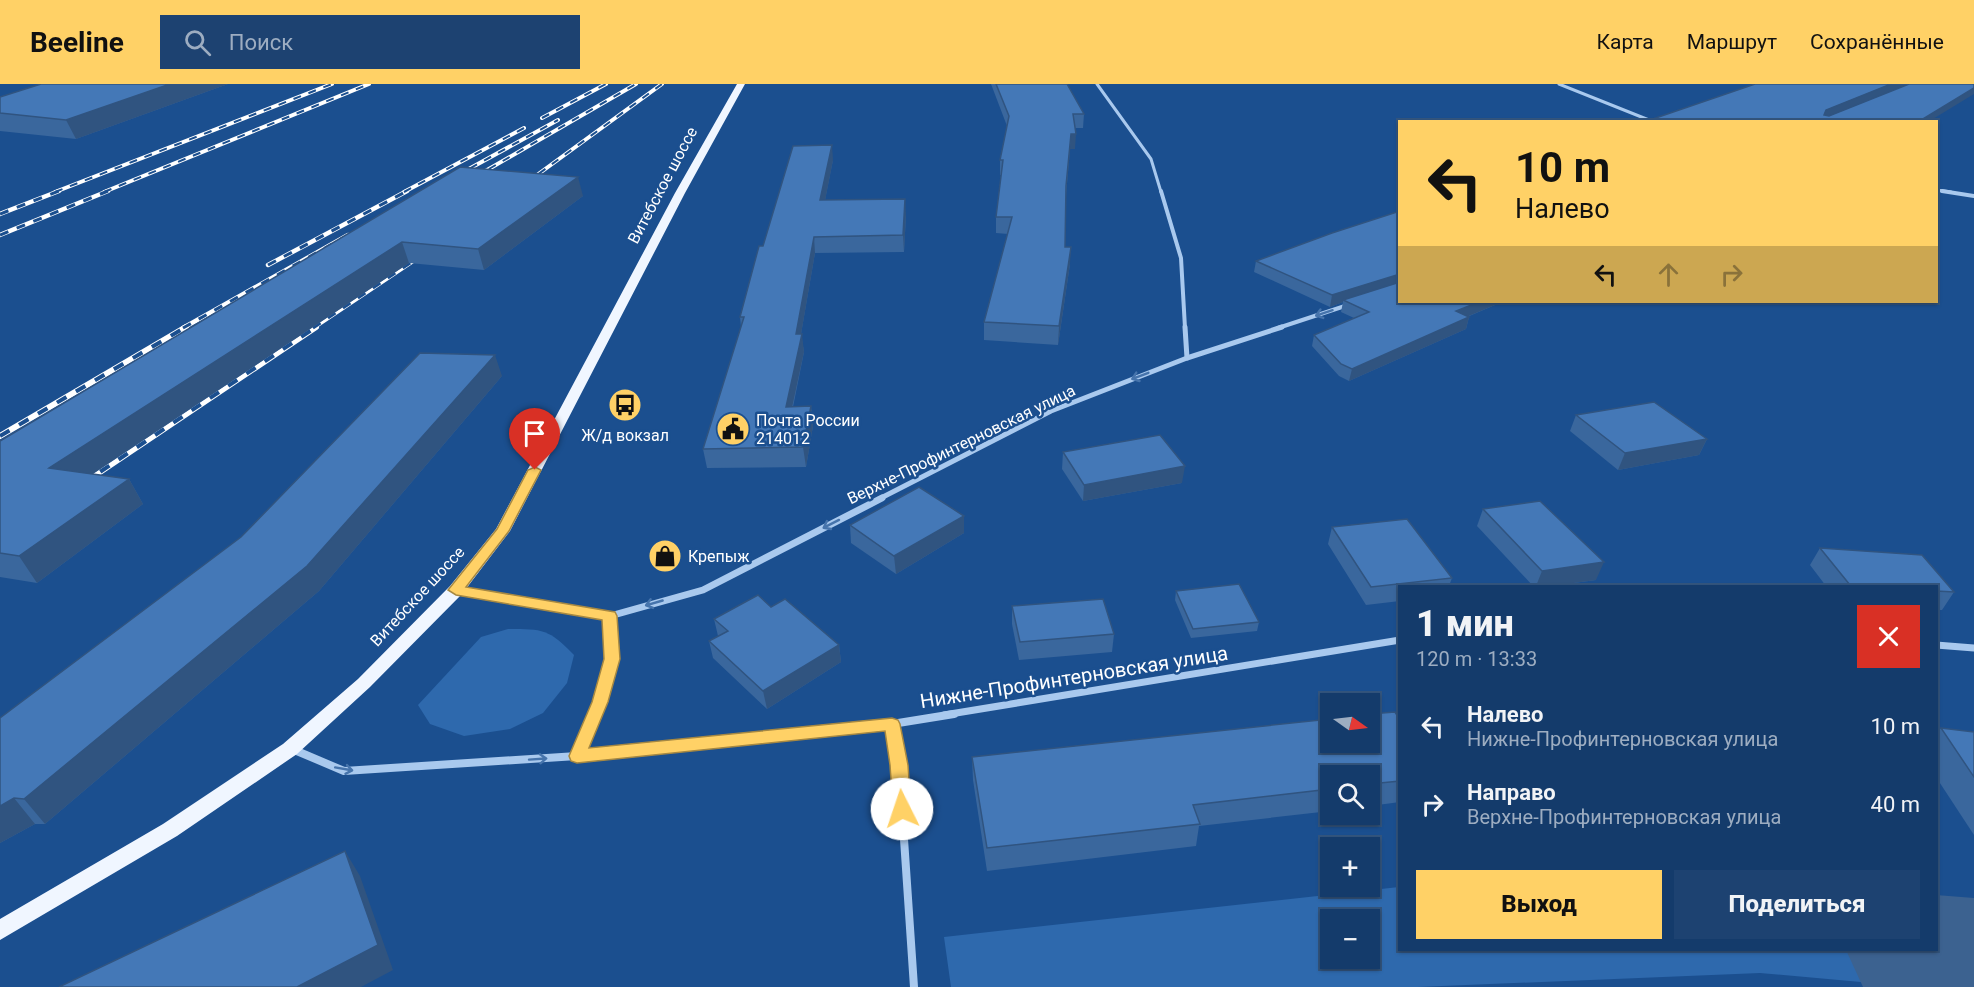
<!DOCTYPE html>
<html lang="ru">
<head>
<meta charset="utf-8">
<style>
  body { margin:0; font-family:Roboto,sans-serif; background:#1d4271; color:#f1f3f6; height:100vh; display:flex; flex-direction:column; font-size:22px; white-space:nowrap }
  * { box-sizing:border-box; margin:0 }
  p { font-size:20px; color:#9dadc1 }
  .icon { flex:none; width:33px; height:33px; fill:none; stroke:currentColor; stroke-width:2; stroke-linecap:round; stroke-linejoin:round }
  .map { position:relative; flex:1; overflow:hidden }
  .side { position:absolute; left:1398px; top:501px; width:540px; height:366px; display:flex; flex-direction:column; background:#143b6b; border-radius:0px; box-shadow:0 2px 4px #0004,0 0 0 2px #33557e }
  .side>* { flex:none }
  .banner { position:absolute; left:1398px; top:36px; width:540px; height:183px; border-radius:0px; box-shadow:0 2px 4px #0004,0 0 0 2px #33557e; background:#ffd166; color:#111; overflow:hidden }
  .needle { width:39px; rotate:104deg }
  .fabs { position:absolute; left:1320px; top:609px; display:grid; gap:12px }
  .fabs a { display:grid; place-items:center; width:60px; height:60px; border-radius:0px; background:#143b6b; box-shadow:0 2px 4px #0004,0 0 0 2px #33557e; font-size:30px }
  .pin { position:absolute; display:grid; place-items:center; width:51px; height:51px; color:#fff; margin:-62px -26px; border-radius:50% 50% 50% 0; rotate:-45deg; box-shadow:0 0 6px #0007 }
  .pin .icon { rotate:45deg }
  .me { position:absolute; width:66px; margin:-33px; rotate:356deg; stroke-linejoin:round; filter:drop-shadow(0 0 4px #0008) }
  .turn { display:flex; align-items:center; gap:21px; height:126px; padding:0 18px; font-size:27px }
  .turn .icon { width:78px; height:78px; stroke-width:2.5 }
  .turn b { display:block; font-size:42px; line-height:51px }
  .lanes { display:flex; align-items:center; height:57px; padding:0 18px; background:#0003; justify-content:center; gap:30px; direction:ltr }
  .lanes .off { opacity:.35 }
  .round { display:grid; place-items:center; flex:none; width:63px; height:63px; border-radius:0px; background:#1d4271 }
  .headline { display:flex; align-items:center; justify-content:space-between; height:102px; padding:0 18px }
  h1 { font-size:36px; font-weight:800; line-height:45px }
  .button { display:flex; gap:12px; margin-top:auto; padding:12px 18px }
  .button a { flex:1; height:69px; border-radius:0px; background:#ffd166; color:#111; font-size:24px; font-weight:800; line-height:69px; text-align:center }
  .button a+a { background:#1d4271; color:#f1f3f6 }
  ul { padding:0; list-style:none }
  li { display:flex; align-items:center; gap:18px; height:78px; padding:0 18px }
  li div { flex:1 }
  li b { display:block; font-size:22px }
  li em { font-style:normal }
  header { display:flex; align-items:center; gap:36px; box-sizing:border-box; height:84px; padding:0 30px; background:#ffd166; color:#111 }
  header strong { font-size:28px }
  nav { display:flex; gap:33px; margin-inline-start:auto; font-size:21px }
  .search { width:420px; height:54px; background:#1d4271; display:flex; align-items:center; gap:15px; box-sizing:border-box; padding:0 21px; border-radius:0px; color:#9dadc1; font-size:22px }
  .map>svg:first-child { display:block }
  .green { fill:#2e69ad; fill-rule:evenodd }
  .lines { fill:none; stroke-linecap:round; stroke-linejoin:round }
  .river { fill:#3c6290; fill-rule:evenodd }
  .street-far4 { stroke:#a9c9ee; stroke-width:3 }
  .street-far3 { stroke:#a9c9ee; stroke-width:4 }
  .street-far2 { stroke:#a9c9ee; stroke-width:5 }
  .street-far1 { stroke:#a9c9ee; stroke-width:7 }
  .street { stroke:#a9c9ee; stroke-width:8 }
  .primary { fill:#f0f6ff; fill-rule:evenodd }
  .rail-far2-casing { stroke:#fff; stroke-width:4 }
  .rail-far1-casing { stroke:#fff; stroke-width:4.5 }
  .rail-casing { stroke:#fff; stroke-width:6 }
  .rail-far2 { stroke:#1b4f8f; stroke-width:2; stroke-dasharray:8; stroke-linecap:butt }
  .rail-far1 { stroke:#1b4f8f; stroke-width:3; stroke-dasharray:9; stroke-linecap:butt }
  .rail { stroke:#1b4f8f; stroke-width:4; stroke-dasharray:11; stroke-linecap:butt }
  .wall { fill:#3a679d }
  .shaded-wall { fill:#305480 }
  .building { fill:#4478b7; stroke:#305480; stroke-width:1.5 }
  .oneway { stroke:#4674ac }
  .route { fill:#ffd166; stroke:#a68842; stroke-width:1.5 }
  .labels { text-anchor:middle; stroke-width:5; stroke-linejoin:round; paint-order:stroke }
  .street-label { font-size:16px; fill:#fff; stroke:#1b4f8f }
  .poi-label { font-size:16px; fill:#fff; stroke:#1b4f8f; text-anchor:start }
  .near-street-label { font-size:20px; fill:#fff; stroke:#1b4f8f }
</style>
</head>
<body>
<header>
<strong>Beeline</strong>
<div class="search"><svg class="icon" aria-label="search" viewBox="0 0 24 24"><circle cx="10" cy="10" r="6"/><path d="M15 15l6 6"/></svg>Поиск</div>
<nav><a>Карта</a><a>Маршрут</a><a>Сохранённые</a></nav>
</header>
<div class="map">
<svg width="1974" height="903" viewBox="0 0 1974 903">
  <rect width="100%" height="100%" fill="#1b4f8f"/>
  <!-- green -->
  <g class="green">
    <path d="M508 545C543 545 549 545 574 571L567 599 543 629 510 645 464 652 430 640 418 621 481 553Z"/>
    <path d="M1399 803 1400 866H1936L1937 817 1974 821V903H1916L1760 889 1418 903H951L944 853ZM1330 836H1370V874H1330Z"/>
  </g>
  <g class="lines">
    <!-- river -->
    <polygon class="river" points="1936,811 1974,814 1974,903 1863,903 1846,866 1936,866"/>
    <!-- street-far4 -->
    <g class="street-far4">
      <polyline points="1097,0 1151,75 1161,108"/>
      <polyline points="1559,0 1654,38"/>
      <polyline points="1936,106 1951,108"/>
    </g>
    <!-- street-far3 -->
    <g class="street-far3">
      <polyline points="1161,107 1181,174 1185,244"/>
      <polyline points="1942,107 1974,112"/>
      <polyline points="1278,244 1348,221"/>
    </g>
    <!-- street-far2 -->
    <g class="street-far2">
      <polyline points="1185,243 1187,274"/>
      <polyline points="879,415 1051,327 1187,274 1282,243"/>
    </g>
    <!-- street-far1 -->
    <g class="street-far1">
      <polyline points="456,506 610,532 703,506 882,414"/>
      <polyline points="1936,561 1974,564"/>
      <polyline points="594,631 612,575 610,532"/>
      <polyline points="944,631 1400,556"/>
    </g>
    <!-- street -->
    <g class="street">
      <polyline points="892,640 899,681 914,903"/>
      <polyline points="292,665 344,687 577,672 892,640 954,630"/>
      <polyline points="577,672 595,630"/>
    </g>
    <!-- primary -->
    <polygon class="primary" points="737,0 745,0 685,109 510,447 462,510 370,603 297,670 177,752 0,856 0,835 163,740 283,660 358,595 450,502 496,445 675,109"/>
    <!-- rail-far2 casing -->
    <g class="rail-far2-casing">
      <g id="rail-far2">
        <polyline points="542,34 606,0"/>
        <polyline points="456,92 558,36"/>
        <polyline points="475,93 636,0"/>
        <polyline points="526,99 662,0"/>
        <polyline points="55,108 332,0"/>
        <polyline points="104,108 369,0"/>
        <polyline points="404,108 524,44"/>
      </g>
    </g>
    <!-- rail-far1 casing -->
    <g class="rail-far1-casing">
      <g id="rail-far1">
        <polyline points="0,130 59,107"/>
        <polyline points="0,151 108,107"/>
        <polyline points="268,181 407,107"/>
        <polyline points="183,244 348,151"/>
        <polyline points="313,244 425,169"/>
      </g>
    </g>
    <!-- rail casing -->
    <g class="rail-casing">
      <g id="rail">
        <polyline points="0,352 186,243"/>
        <polyline points="82,400 316,243"/>
      </g>
    </g>
    <!-- rail-far2 -->
    <use href="#rail-far2" class="rail-far2"/>
    <!-- rail-far1 -->
    <use href="#rail-far1" class="rail-far1"/>
    <!-- rail -->
    <use href="#rail" class="rail"/>
  </g>
  <!-- wall -->
  <g class="wall">
    <polygon points="41,0 228,0 76,55 0,47 0,13"/>
    <polygon points="991,0 1067,0 1084,30 1083,44 1075,44 1075,65 1070,65 1066,111 1065,163 1070,180 1058,261 984,256 984,238 1008,150 996,149 996,133 1001,91 1000,91 1000,76 1007,42"/>
    <polygon points="833,76 825,116 906,131 904,168 815,169 801,250 804,268 793,323 811,322 813,342 806,383 707,384 703,365 741,243 740,233"/>
    <polygon points="460,83 583,112 484,186 409,179 93,390 129,395 143,420 37,499 0,493 0,357"/>
    <polygon points="1400,127 1400,218 1502,218 1467,233 1469,233 1466,245 1349,297 1339,292 1312,262 1314,251 1354,234 1341,228 1343,218 1330,223 1254,188 1256,177"/>
    <polygon points="502,292 319,507 45,740 35,740 0,759 0,634"/>
    <polygon points="1576,331 1707,355 1699,371 1618,386 1570,347"/>
    <polygon points="1063,368 1182,399 1083,417 1062,385"/>
    <polygon points="1483,425 1596,496 1551,502 1533,502 1477,442"/>
    <polygon points="964,432 964,449 896,490 851,459 850,441"/>
    <polygon points="1332,443 1452,494 1449,502 1400,502 1400,517 1366,521 1328,460"/>
    <polygon points="1820,464 1954,508 1942,526 1936,526 1936,502 1826,502 1810,481"/>
    <polygon points="1176,507 1259,538 1257,547 1191,554 1175,516"/>
    <polygon points="1012,522 1114,550 1112,568 1019,576 1012,540"/>
    <polygon points="771,523 839,561 841,578 767,625 713,574 709,557 718,552 714,535"/>
    <polygon points="1400,636 1400,718 1370,722 1370,692 1330,692 1330,727 1199,742 1196,762 987,787 973,696 972,673"/>
    <polygon points="1941,644 1974,648 1974,751 1936,693 1936,650"/>
  </g>
  <!-- shaded-wall -->
  <g class="shaded-wall">
    <polygon points="170,0 228,0 76,55 66,36"/>
    <polygon points="1891,0 1908,0 1822,35 1826,26"/>
    <polygon points="1974,4 1974,10 1928,38 1918,38"/>
    <polygon points="1071,50 1076,50 1075,65 1070,65 1066,118"/>
    <polygon points="832,61 833,76 822,132 820,116"/>
    <polygon points="578,93 583,112 484,186 478,165"/>
    <polygon points="905,115 906,131 904,168 903,151"/>
    <polygon points="814,153 815,169 799,262 802,250 804,268 788,342 786,323 796,250"/>
    <polygon points="402,158 409,179 64,409 49,384"/>
    <polygon points="1071,163 1070,180 1058,261 1059,242"/>
    <polygon points="1400,190 1399,200 1343,216 1343,218 1330,223 1332,211"/>
    <polygon points="1479,218 1502,218 1452,239 1456,227"/>
    <polygon points="1469,233 1466,245 1349,297 1352,285"/>
    <polygon points="495,271 502,292 319,507 45,740 24,715"/>
    <polygon points="811,322 813,342 806,383 803,363"/>
    <polygon points="1707,355 1699,371 1618,386 1625,369"/>
    <polygon points="1185,382 1182,399 1083,417 1084,401"/>
    <polygon points="129,395 143,420 37,499 19,472"/>
    <polygon points="964,432 964,449 896,490 894,472"/>
    <polygon points="1604,478 1596,496 1551,502 1536,502 1542,487"/>
    <polygon points="839,561 841,578 767,625 763,607"/>
    <polygon points="14,714 35,740 0,759 0,722"/>
    <polygon points="345,767 360,792 393,886 361,903 297,903"/>
  </g>
  <!-- building -->
  <g class="building">
    <polygon points="41,0 170,0 66,36 0,29 0,13"/>
    <polygon points="996,0 1067,0 1084,30 1073,30 1076,50 1071,50 1066,102 1065,163 1071,163 1059,242 984,238 1012,133 996,133 1003,76 1000,76 1009,32"/>
    <polygon points="1755,0 1891,0 1826,26 1824,31 1829,32 1909,0 1974,0 1974,4 1918,38 1644,38"/>
    <polygon points="832,61 820,116 905,115 903,151 814,153 796,250 802,250 786,323 811,322 803,363 703,365 744,233 740,233 759,162 763,162 793,62"/>
    <polygon points="460,83 578,93 478,165 402,158 49,384 129,395 19,472 0,469 0,357"/>
    <polygon points="1400,127 1400,190 1332,211 1256,177 1332,149"/>
    <polygon points="1400,198 1400,218 1479,218 1456,227 1469,233 1352,285 1341,280 1314,251 1369,228 1343,216"/>
    <polygon points="420,269 495,271 307,482 24,715 14,714 0,722 0,634 241,453"/>
    <polygon points="1654,318 1707,355 1625,369 1576,331"/>
    <polygon points="1160,351 1185,382 1084,401 1063,368"/>
    <polygon points="919,403 964,432 894,472 850,441"/>
    <polygon points="1540,417 1604,478 1542,487 1483,425"/>
    <polygon points="1407,435 1452,494 1371,503 1332,443"/>
    <polygon points="1820,464 1922,471 1954,508 1936,507 1936,502 1871,502 1850,501"/>
    <polygon points="1239,500 1259,538 1193,545 1176,507"/>
    <polygon points="758,511 771,523 785,515 839,561 763,607 709,557 728,547 714,535"/>
    <polygon points="1103,515 1114,550 1020,558 1012,522"/>
    <polygon points="1395,628 1400,636 1400,697 1370,700 1370,692 1330,692 1330,705 1193,721 1200,740 987,764 972,673 1330,635 1330,658 1370,658 1370,630"/>
    <polygon points="1941,644 1974,648 1974,693"/>
    <polygon points="345,767 378,861 297,903 59,903"/>
  </g>
  <!-- one-way arrows -->
  <defs><path id="oneway-shaft" d="M-6 0H5M1.5-3L5.5 0L1.5 3" fill="none" stroke-width="1.6" stroke-linecap="round" stroke-linejoin="round" transform="scale(1.5)"/></defs>
  <g class="oneway">
    <use href="#oneway-shaft" transform="translate(1324 229) rotate(162)"/>
    <use href="#oneway-shaft" transform="translate(1140 292) rotate(159)"/>
    <use href="#oneway-shaft" transform="translate(831 440) rotate(153)"/>
    <use href="#oneway-shaft" transform="translate(654 519) rotate(164)"/>
    <use href="#oneway-shaft" transform="translate(538 675) rotate(-4)"/>
    <use href="#oneway-shaft" transform="translate(344 685) rotate(10)"/>
  </g>
  <!-- route -->
  <polygon class="route" points="535,383 541,386 509,447 466,503 615,528 617,532 620,575 608,618 589,664 892,634 898,636 900,640 908,681 911,725 908,730 902,733 896,730 893,725 890,681 885,647 577,679 571,677 569,672 592,618 604,575 602,536 456,511 448,506 497,445 528,386"/>
  <!-- icons -->
  <defs>
    <g id="bus-disc" transform="scale(1.725)"><circle r="9.5" fill="#ffd166" stroke="#1b4f8f"/><path d="M-5-6H5V4H4V6H2V4H-2V6H-4V4H-5ZM-3.5-4V0h7V-4ZM-3.5 1.2v1.5H-2V1.2ZM2 1.2v1.5H3.5V1.2Z" fill="#111"/></g>
    <g id="civic-disc" transform="scale(1.725)"><circle r="9.5" fill="#ffd166" stroke="#1b4f8f"/><path d="M-.6-6.5H3V-4.5H.6V-3L4-1V1h2V6H-6V1h2V-1L-.6-3ZM-1.2 2.5V6h2.4V2.5Z" fill="#111"/></g>
    <g id="shop-disc" transform="scale(1.725)"><circle r="9.5" fill="#ffd166" stroke="#1b4f8f"/><path d="M-5-2.5h2.3a2.7 3.5 0 0 1 5.4 0H5L5.5 6h-11ZM-1.5-2.5h3a1.5 2.3 0 0 0-3 0Z" fill="#111"/></g>
  </defs>
  <g fill-rule="evenodd">
    <use href="#bus-disc" x="625" y="321"/>
    <use href="#civic-disc" x="733" y="345"/>
    <use href="#shop-disc" x="665" y="472"/>
  </g>
  <g class="labels">
    <!-- street labels -->
    <g class="street-label">
      <text transform="translate(662 101) rotate(-62)" y="6">Витебское шоссе</text>
      <text transform="translate(961 360) rotate(-26)" y="6">Верхне-Профинтерновская улица</text>
      <text transform="translate(417 512) rotate(-47)" y="6">Витебское шоссе</text>
    </g>
    <!-- poi labels -->
    <g class="poi-label">
      <text x="756" y="342">Почта России<tspan x="756" dy="18">214012</tspan></text>
      <text x="625" y="357" text-anchor="middle">Ж/д вокзал</text>
      <text x="688" y="478">Крепыж</text>
    </g>
    <!-- near-street labels -->
    <g class="near-street-label">
      <text transform="translate(1074 593) rotate(-9)" y="7">Нижне-Профинтерновская улица</text>
    </g>
  </g>
</svg>
<div class="fabs">
<a><svg class="needle" viewBox="-14 -14 28 28"><path d="M0-13l5 13h-10z" fill="#e53935"/><path d="M0 13l5-13h-10z" fill="#9dadc1"/></svg></a>
<a><svg class="icon" aria-label="search" viewBox="0 0 24 24"><circle cx="10" cy="10" r="6"/><path d="M15 15l6 6"/></svg></a>
<a>+</a>
<a>−</a>
</div>
<div class="pin" style="left:535px;top:386px;background:#d93025"><svg class="icon" aria-label="arrive" viewBox="0 0 24 24"><path d="M6 21V4h12l-3 4 3 4H6"/></svg></div>
<svg class="me" style="left:902px;top:725px" viewBox="-20 -20 40 40"><circle r="19" fill="#fff"/><path d="M0-13L10 11 0 6-10 11z" fill="#ffd166"/></svg>
<div class="banner">
<div class="turn"><svg class="icon" aria-label="left" viewBox="0 0 24 24"><path d="M17 20v-9H6M10 6l-5 5 5 5"/></svg><div><b>10 m</b>Налево</div></div>
<div class="lanes"><svg class="icon" aria-label="left" viewBox="0 0 24 24"><path d="M17 20v-9H6M10 6l-5 5 5 5"/></svg><svg class="icon off" aria-label="ahead" viewBox="0 0 24 24"><path d="M12 20V5M6 11l6-6 6 6"/></svg><svg class="icon off" aria-label="right" viewBox="0 0 24 24"><path d="M7 20v-9h11M14 6l5 5-5 5"/></svg></div>
</div>
<section class="side">
<div class="headline"><div><h1>1 мин</h1><p>120 m · 13:33</p></div><a class="round" style="background:#d93025;color:#fff"><svg class="icon" aria-label="close" viewBox="0 0 24 24"><path d="M6 6l12 12M18 6L6 18"/></svg></a></div>
<ul>
<li><svg class="icon" aria-label="left" viewBox="0 0 24 24"><path d="M17 20v-9H6M10 6l-5 5 5 5"/></svg><div><b>Налево</b><p>Нижне-Профинтерновская улица</p></div><em>10 m</em></li>
<li><svg class="icon" aria-label="right" viewBox="0 0 24 24"><path d="M7 20v-9h11M14 6l5 5-5 5"/></svg><div><b>Направо</b><p>Верхне-Профинтерновская улица</p></div><em>40 m</em></li>
</ul>
<div class="button"><a>Выход</a><a>Поделиться</a></div>
</section>
</div>
</body>
</html>
